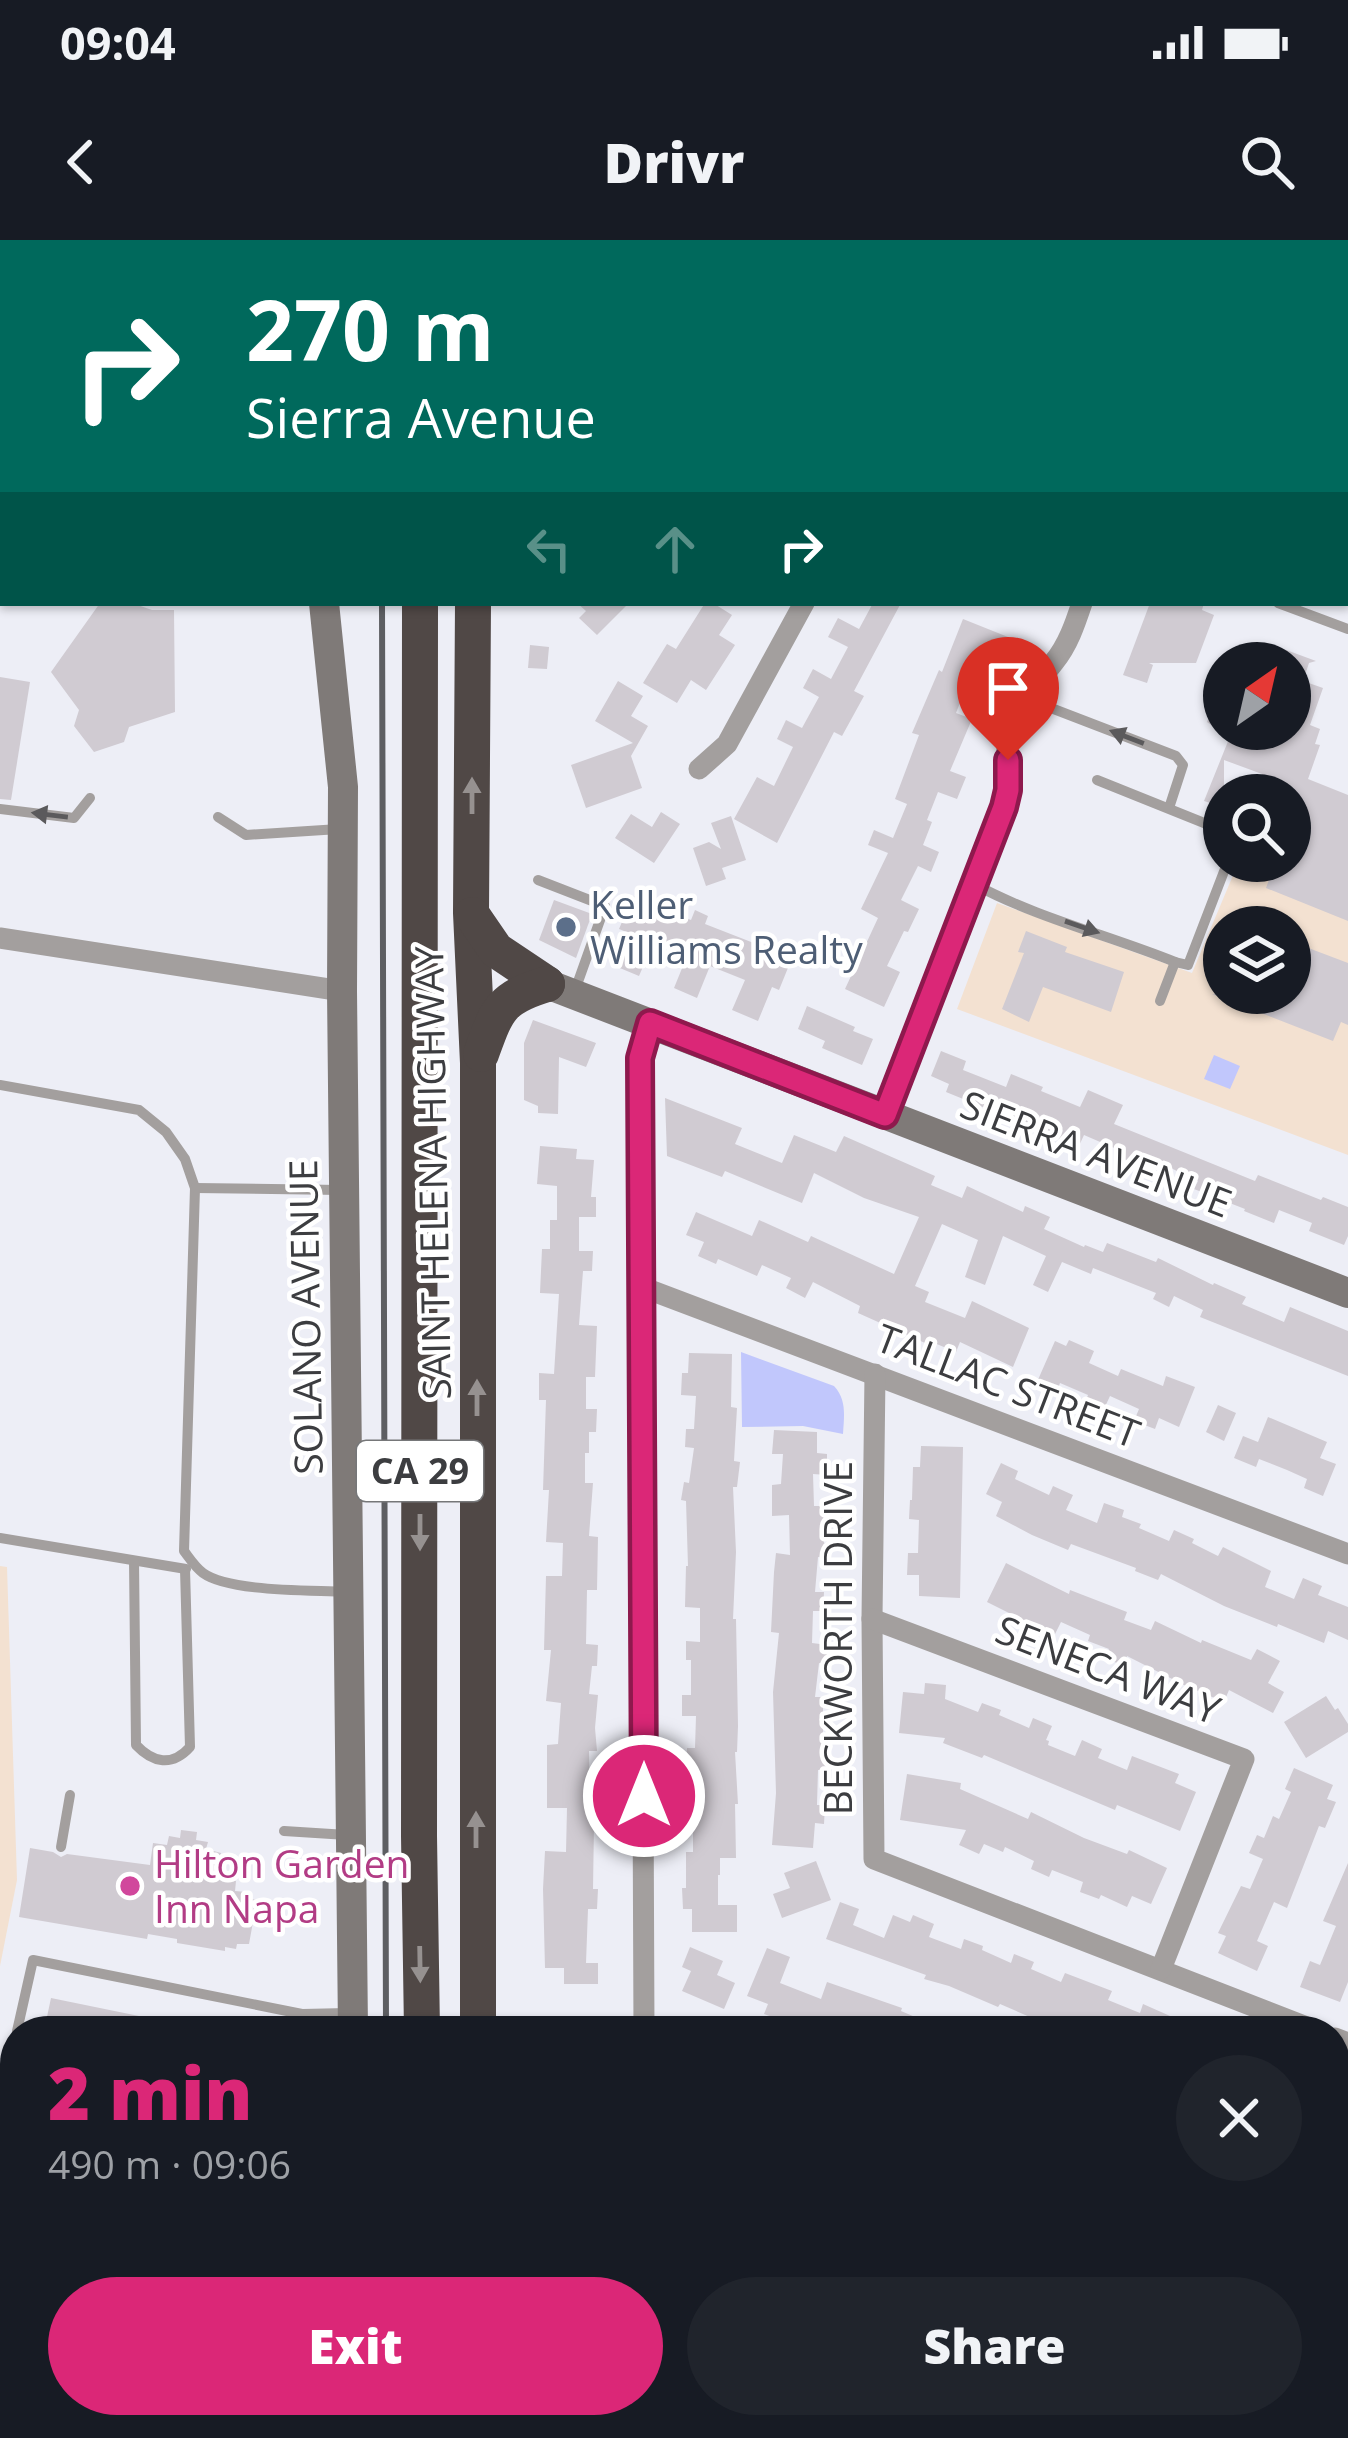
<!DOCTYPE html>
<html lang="en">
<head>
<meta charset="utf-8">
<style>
  body { margin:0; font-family:"Open Sans",sans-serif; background:#20242c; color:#f1f3f6; height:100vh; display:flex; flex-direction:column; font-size:45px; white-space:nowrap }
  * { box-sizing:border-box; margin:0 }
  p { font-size:39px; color:#9ea1a6 }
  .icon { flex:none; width:66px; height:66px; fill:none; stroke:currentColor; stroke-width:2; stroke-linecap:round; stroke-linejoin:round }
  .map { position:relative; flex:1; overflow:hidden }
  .panel { position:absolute; left:0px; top:1776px; width:1350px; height:423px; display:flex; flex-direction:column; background:#171b24; border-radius:48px 48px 0 0; box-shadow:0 3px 9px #0004 }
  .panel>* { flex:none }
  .hud { position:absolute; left:0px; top:0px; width:1350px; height:366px; box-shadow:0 3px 9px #0004; background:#00695c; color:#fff; overflow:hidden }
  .needle { width:78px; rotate:34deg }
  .buttons { position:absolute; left:1203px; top:402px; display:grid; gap:24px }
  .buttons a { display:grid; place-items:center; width:108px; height:108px; border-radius:50%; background:#171b24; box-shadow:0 3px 9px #0004; font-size:60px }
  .pin { position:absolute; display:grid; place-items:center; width:102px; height:102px; color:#fff; margin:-123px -51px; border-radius:50% 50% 50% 0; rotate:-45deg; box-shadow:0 0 12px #0007 }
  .pin .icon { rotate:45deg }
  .me { position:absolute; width:132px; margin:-66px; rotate:0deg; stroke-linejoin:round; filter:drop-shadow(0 0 9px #0008) }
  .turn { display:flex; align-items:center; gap:42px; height:252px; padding:0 48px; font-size:54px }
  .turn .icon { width:156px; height:156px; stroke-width:2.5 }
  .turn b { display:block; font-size:84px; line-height:102px }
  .lanes { display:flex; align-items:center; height:114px; padding:0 48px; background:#0003; justify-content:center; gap:60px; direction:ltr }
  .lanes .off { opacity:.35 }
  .round { display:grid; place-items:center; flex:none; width:126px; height:126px; border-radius:63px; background:#20242c }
  .headline { display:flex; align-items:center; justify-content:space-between; height:204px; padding:0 48px }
  h1 { font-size:72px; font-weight:800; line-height:90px; color:#db2777 }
  .button { display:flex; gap:24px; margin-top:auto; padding:24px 48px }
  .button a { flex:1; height:138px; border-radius:72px; background:#db2777; color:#fff; font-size:48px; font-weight:800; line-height:138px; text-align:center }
  .button a+a { background:#20242c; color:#f1f3f6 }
  .status { display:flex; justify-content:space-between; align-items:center; height:84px; padding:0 60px; background:#171b24; direction:ltr }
  .status svg { height:33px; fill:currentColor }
  header { display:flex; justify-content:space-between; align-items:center; height:156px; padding:0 48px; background:#171b24; font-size:54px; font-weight:800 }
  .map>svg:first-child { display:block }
  .education { fill:#f3e1d1; fill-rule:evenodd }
  .green { fill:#c1c7fc }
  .building { fill:#d0cbd2 }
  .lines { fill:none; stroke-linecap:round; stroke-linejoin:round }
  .lane { stroke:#a39f9e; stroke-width:10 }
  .street { stroke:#a39f9e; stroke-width:21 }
  .secondary { stroke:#7f7a78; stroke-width:30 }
  .highway { stroke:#504846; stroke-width:36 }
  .rail { stroke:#5d5e62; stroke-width:6 }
  .oneway { fill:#5b5a5c }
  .oneway2 { fill:#969190 }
  .route-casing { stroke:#8e194d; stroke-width:30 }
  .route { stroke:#db2777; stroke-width:21 }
  .service-dot { fill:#5c6f8a; stroke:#fff; stroke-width:4.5 }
  .hotel-dot { fill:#d1479c; stroke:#fff; stroke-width:4.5 }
  .labels { text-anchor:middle; stroke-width:9; stroke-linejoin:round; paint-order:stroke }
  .shield { fill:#fff; stroke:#767779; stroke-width:3 }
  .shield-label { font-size:36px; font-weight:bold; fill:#3c3d40 }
  .service-label { font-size:39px; fill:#4e5e75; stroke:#fff; text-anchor:start }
  .street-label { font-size:39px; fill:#3c3d40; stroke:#fff }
  .hotel-label { font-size:39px; fill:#b23c85; stroke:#fff; text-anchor:start }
</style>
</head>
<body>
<div class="status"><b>09:04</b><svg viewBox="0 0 49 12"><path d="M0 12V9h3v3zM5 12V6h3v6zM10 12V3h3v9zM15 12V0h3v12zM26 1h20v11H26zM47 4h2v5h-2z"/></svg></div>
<header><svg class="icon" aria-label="back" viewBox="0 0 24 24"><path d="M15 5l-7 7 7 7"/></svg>Drivr<svg class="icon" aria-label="search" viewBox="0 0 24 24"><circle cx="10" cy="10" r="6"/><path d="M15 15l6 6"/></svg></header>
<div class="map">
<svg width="1348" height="2198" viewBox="0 0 1348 2198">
  <rect width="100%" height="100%" fill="#edeef6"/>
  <!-- education -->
  <g class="education">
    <path d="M1239 621H1290L1348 628V915L957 769 997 663 1192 733ZM1224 687H1290V753H1224Z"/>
    <polygon points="0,1326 7,1327 17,1640 0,1726"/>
  </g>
  <!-- green -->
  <g class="green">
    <polygon points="1214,815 1240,826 1230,849 1204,839"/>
    <path d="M741 1112 834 1146C847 1160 844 1176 843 1194L803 1186 742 1187Z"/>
    <polygon points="565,2184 627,2184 629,2198 566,2198"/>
  </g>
  <!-- building -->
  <g class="building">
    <polygon points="100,363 132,363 152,370 174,370 175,472 129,487 124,502 94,512 74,486 79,470 51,432"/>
    <polygon points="577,363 629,363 597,395 579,378 586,371"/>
    <polygon points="705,363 713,363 732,375 719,395 735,405 706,450 691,440 677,463 643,443 667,404 676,409"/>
    <polygon points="873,363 901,363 854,451 864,456 842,496 834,492 777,603 734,579 757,537 774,546 793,507 777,499 786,480 802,488 819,457 803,448 813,429 831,439 848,407 828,397 838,378 859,389"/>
    <polygon points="1150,363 1204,363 1202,370 1214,375 1196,423 1149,423 1153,425 1147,443 1123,435"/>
    <polygon points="963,379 1008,397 999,419 980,411 956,473 972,479 950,531 966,537 957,559 938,552 927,580 932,582 923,605 939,612 931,632 918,626 901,660 919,669 908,692 904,691 887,726 900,732 884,767 845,749 878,678 861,669 888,613 868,605 874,590 893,598 907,564 895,559 919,495 912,493 939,430 942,432"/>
    <polygon points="1270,404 1316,421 1309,423 1303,441 1323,448 1310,485 1320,489 1315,504 1320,505 1308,539 1348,555 1348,681 1266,648 1276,621 1290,621 1290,555 1254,555 1262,534 1224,520 1224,558 1220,566 1204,561 1233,489 1290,489 1290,423 1248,423 1238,420 1243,405 1267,413"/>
    <polygon points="530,405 549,407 547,429 528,428"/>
    <polygon points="0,437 30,442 11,560 0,559"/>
    <polygon points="1222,440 1224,441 1224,494 1207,482"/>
    <polygon points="618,441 643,456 631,476 648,486 631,516 642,548 586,568 571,525 633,503 595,481"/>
    <polygon points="661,572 680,584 654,623 615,598 631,574 652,587"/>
    <polygon points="731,576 746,620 722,628 726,639 706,646 693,608 709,602 721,609 711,583"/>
    <polygon points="633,656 691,680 695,670 708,676 705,684 792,718 779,750 772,747 758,781 732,770 745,740 710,726 697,758 674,748 687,716 654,701 639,736 615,726 629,693 619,689"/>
    <polygon points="554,660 592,674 576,718 539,700"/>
    <polygon points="1026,691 1067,707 1065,712 1124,732 1111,772 1043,747 1029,782 1002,769 1024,713 1018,712"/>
    <polygon points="1290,701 1348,723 1348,785 1341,782 1333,801 1212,754 1290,753"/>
    <polygon points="807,766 855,787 853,791 873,799 862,825 822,808 825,801 798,789"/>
    <polygon points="533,780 596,803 586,827 559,817 558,874 538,873 538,866 524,860 524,803"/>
    <polygon points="941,811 966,821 963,830 1006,847 1011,834 1043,847 1041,851 1080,867 1088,850 1123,865 1114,884 1255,941 1258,935 1321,960 1323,957 1348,967 1348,996 1344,1005 1309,991 1312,983 1279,970 1274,983 1244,971 1245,969 1194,949 1198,941 1156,921 1152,931 1119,917 1121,911 1084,895 1078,908 1028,885 1026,888 994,875 995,872 946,852 949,844 931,836"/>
    <polygon points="665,858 742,888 735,904 782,923 794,895 836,912 844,896 935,936 931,945 962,958 967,946 1023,972 1025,966 1050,977 1044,989 1084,1007 1085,1005 1103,1012 1107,1003 1156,1022 1158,1018 1213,1045 1214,1043 1246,1057 1242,1064 1284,1082 1290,1067 1348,1091 1348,1136 1200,1077 1203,1070 1174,1056 1169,1067 1153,1059 1156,1053 1093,1028 1091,1034 1062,1022 1048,1052 1033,1045 1046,1016 1003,996 985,1045 965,1037 978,1000 942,984 915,1046 929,1052 925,1062 965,1078 972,1061 1029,1088 1013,1127 960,1102 956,1112 927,1100 925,1103 858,1073 860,1066 813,1042 805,1058 786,1048 791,1038 762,1025 757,1036 718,1019 716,1024 698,1016 704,1002 686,995 696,972 752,996 759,980 808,1002 811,996 894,1034 919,977 864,958 814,933 802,963 725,931 722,937 667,916"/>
    <polygon points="540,906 577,909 576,919 594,920 591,957 596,957 596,977 579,977 579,1011 593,1011 592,1031 583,1031 579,1085 597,1086 595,1137 586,1137 586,1169 597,1169 596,1192 589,1192 589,1213 585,1213 585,1243 593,1243 589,1296 598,1297 597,1350 587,1350 586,1404 598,1405 597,1426 592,1426 589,1454 598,1455 595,1488 597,1511 589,1511 590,1562 598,1562 597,1585 594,1584 593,1649 598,1649 597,1669 588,1669 586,1723 598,1723 598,1744 564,1744 564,1728 545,1728 543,1649 545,1611 566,1612 567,1568 547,1568 547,1505 558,1504 561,1463 546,1461 551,1410 544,1410 546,1336 562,1336 563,1303 546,1302 549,1250 543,1250 546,1160 539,1160 539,1133 554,1134 559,1054 540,1053 542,1009 550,1009 550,980 557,980 557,946 537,944"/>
    <polygon points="1069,1100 1094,1111 1089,1123 1118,1136 1121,1129 1163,1146 1166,1136 1195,1147 1179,1187 1159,1178 1155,1189 1134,1181 1139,1169 1110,1156 1103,1171 1085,1163 1088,1155 1060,1143 1057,1151 1037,1142 1055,1101 1066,1106"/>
    <polygon points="689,1113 732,1114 731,1167 737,1168 734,1221 740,1222 737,1247 733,1247 736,1312 733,1379 736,1379 738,1486 737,1512 735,1512 738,1564 735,1564 736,1618 720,1618 720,1635 718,1635 718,1665 737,1665 737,1692 692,1692 692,1669 683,1669 682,1648 686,1648 686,1612 693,1612 693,1582 683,1583 682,1561 692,1561 690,1528 686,1528 687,1508 695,1508 696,1476 682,1476 682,1455 691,1455 691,1420 686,1420 686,1401 700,1402 700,1368 685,1367 686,1326 688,1326 686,1261 681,1260 684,1242 689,1243 694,1208 685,1207 686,1189 694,1189 696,1156 681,1155 682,1133 688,1133"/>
    <polygon points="1218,1165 1236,1173 1224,1201 1206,1192"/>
    <polygon points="1268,1177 1327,1202 1320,1218 1336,1224 1323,1256 1304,1248 1307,1239 1287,1230 1259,1219 1256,1227 1234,1218 1243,1196 1258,1202"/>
    <polygon points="774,1190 817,1192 817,1213 827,1214 827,1235 813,1234 814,1266 823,1266 824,1303 827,1303 826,1318 818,1317 815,1352 824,1352 823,1371 813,1371 812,1403 828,1405 826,1424 819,1423 815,1457 823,1457 823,1510 828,1510 828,1530 818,1530 817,1565 825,1565 824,1584 815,1583 813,1608 772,1605 776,1553 773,1452 779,1393 771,1392 774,1332 776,1313 790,1315 789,1275 772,1276 772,1245 781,1244 783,1214 772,1214"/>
    <polygon points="921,1206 963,1207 960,1358 919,1356 919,1335 907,1335 908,1313 918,1313 919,1280 909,1279 910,1260 912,1260 913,1227 920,1227"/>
    <polygon points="1001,1223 1018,1231 1015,1239 1049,1255 1053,1246 1073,1255 1066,1270 1097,1283 1104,1263 1124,1270 1122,1277 1141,1284 1139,1288 1169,1301 1174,1290 1194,1299 1192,1303 1218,1316 1223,1307 1271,1331 1265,1347 1294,1359 1303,1338 1322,1346 1318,1355 1348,1367 1348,1400 1328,1391 1324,1403 1278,1384 1277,1387 1224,1366 1161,1334 1158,1340 1135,1331 1136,1328 1071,1304 1068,1310 1032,1295 996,1276 1002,1262 986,1254"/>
    <polygon points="1006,1323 1069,1354 1070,1350 1127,1372 1124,1380 1151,1390 1155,1381 1201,1403 1202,1400 1251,1420 1257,1409 1280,1421 1268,1443 1284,1452 1273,1473 1229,1450 1224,1462 1184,1445 1127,1416 1124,1426 1105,1418 1109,1409 1088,1401 1090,1395 1061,1382 1054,1396 1028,1384 1025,1389 1006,1380 1009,1373 987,1362"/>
    <polygon points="925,1443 946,1445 945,1459 978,1472 982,1463 1001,1470 999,1475 1029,1488 1033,1478 1052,1486 1046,1500 1049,1501 1048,1505 1075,1516 1082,1500 1102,1509 1098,1518 1127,1530 1132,1516 1179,1534 1175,1543 1196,1552 1180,1591 1117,1565 1115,1570 984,1515 982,1518 943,1503 945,1498 899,1493 903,1452 924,1454"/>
    <polygon points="1326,1456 1335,1470 1338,1468 1348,1484 1348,1492 1306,1518 1284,1482"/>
    <polygon points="1294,1528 1333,1545 1327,1559 1336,1562 1325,1588 1319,1586 1287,1668 1274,1662 1257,1701 1268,1706 1257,1731 1218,1713 1226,1696 1218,1693 1241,1646 1250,1649 1263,1619 1249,1613 1257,1595 1264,1598 1273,1576 1279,1579 1291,1552 1285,1549"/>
    <polygon points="907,1534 961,1543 960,1549 1028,1579 1031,1572 1084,1598 1127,1614 1129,1610 1167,1628 1151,1664 1132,1656 1127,1667 1101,1655 1099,1659 1080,1652 1083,1642 1052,1630 1049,1637 1031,1629 1034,1621 1005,1607 1003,1612 984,1604 979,1614 959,1605 966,1590 900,1580"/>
    <polygon points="181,1590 197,1592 196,1600 208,1602 206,1609 221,1613 217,1638 236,1641 235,1651 246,1652 245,1658 257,1660 249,1704 237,1704 236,1709 225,1707 225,1711 177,1703 177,1699 148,1694 147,1699 19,1677 30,1608 53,1612 61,1617 67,1614 150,1625 153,1603 167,1605 169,1596 180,1598"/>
    <polygon points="816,1621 831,1660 782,1678 773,1654 790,1648 784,1633"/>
    <polygon points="1348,1623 1348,1742 1340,1762 1300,1747 1310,1721 1320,1725 1336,1686 1323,1681"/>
    <polygon points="840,1662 859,1669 853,1685 884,1698 893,1675 910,1682 913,1675 934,1684 929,1697 961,1709 964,1699 983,1706 982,1710 1011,1723 1014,1714 1034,1722 1031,1729 1061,1742 1065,1733 1112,1751 1108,1760 1140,1773 1143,1764 1204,1791 1062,1791 1000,1764 998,1767 949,1746 924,1739 926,1735 826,1699"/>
    <polygon points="690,1707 723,1721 717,1735 735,1743 724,1769 682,1751 691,1731 682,1727"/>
    <polygon points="767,1708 790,1717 780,1743 821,1759 827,1742 902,1768 901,1771 948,1791 838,1791 816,1783 810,1791 764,1774 768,1764 747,1756"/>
    <polygon points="51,1758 178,1784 177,1791 44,1791"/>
    <polygon points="8,1959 15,1959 15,2198 0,2198 0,1997"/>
  </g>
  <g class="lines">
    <!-- lane -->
    <g class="lane">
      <polyline points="272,3 283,0"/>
      <polyline points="0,306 3,306"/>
      <polyline points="1278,363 1348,389"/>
      <polyline points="1025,458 1176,516 1183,525 1169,568"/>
      <polyline points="1097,540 1224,591"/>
      <polyline points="0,569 74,578 90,558"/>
      <polyline points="218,577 246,595 339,589"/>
      <polyline points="538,640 605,666 574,753"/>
      <path d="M974 644C1037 678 1108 695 1175 722L1188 725 1228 621"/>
      <polyline points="1160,761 1175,722"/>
      <path d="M0 845 139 870 166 892 185 919 195 948 184 1311C190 1319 195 1327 203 1333 229 1352 311 1350 345 1352"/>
      <polyline points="195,948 341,950"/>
      <polyline points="0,1298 186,1329"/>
      <path d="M134 1321 136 1505C153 1523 172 1527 190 1507L185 1329"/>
      <polyline points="284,1591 347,1595"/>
      <polyline points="61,1607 70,1555"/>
      <polyline points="302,1774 347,1773"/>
      <polyline points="17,1791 33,1720 302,1774 301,1791"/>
      <polyline points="0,1867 15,1799"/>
      <polyline points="221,2198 223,2184"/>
    </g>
    <!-- street -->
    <g class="street">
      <polyline points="968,3 970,0"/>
      <polyline points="1221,3 1222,0"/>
      <polyline points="0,175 3,176"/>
      <polyline points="1347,250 1348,250"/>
      <polyline points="699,529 727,504 804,363"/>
      <polyline points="0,698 342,751"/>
      <path d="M885 875 1004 567C1010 542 1003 516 1009 492 1015 463 1037 445 1054 422 1068 405 1075 384 1082 363"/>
      <polyline points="642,1047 1348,1314"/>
      <polyline points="875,1134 872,1379 874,1619 1317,1791"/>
      <polyline points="872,1379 1244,1519 1161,1729"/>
      <polyline points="644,1787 695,1791"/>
      <polyline points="644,1791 640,818 650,783"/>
      <polyline points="1335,1798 1348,1803"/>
      <polyline points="1335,1938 1348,1903"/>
      <polyline points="1335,2048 1348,2054"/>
      <polyline points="650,2184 652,2198"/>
      <polyline points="1067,2184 1104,2198"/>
      <polyline points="1236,2198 1242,2184"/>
    </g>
    <!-- secondary -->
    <g class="secondary">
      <polyline points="313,3 313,0"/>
      <polyline points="324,363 343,547 342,751 353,1791"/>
      <polyline points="547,744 1348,1053"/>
      <polyline points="295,2198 298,2184"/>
    </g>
    <!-- highway -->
    <g class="highway">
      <polyline points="422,0 422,3"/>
      <polyline points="475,0 475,3"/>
      <polyline points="420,363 419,1596 422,1791"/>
      <polyline points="473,363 471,673 478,823 478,1791"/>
      <polyline points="472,675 496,710 547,744"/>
      <path d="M481 814C497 770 500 758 547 744"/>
      <polyline points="436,2184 437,2198"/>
      <polyline points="465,2184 467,2198"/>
      <polyline points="543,2184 546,2198"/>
    </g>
    <!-- rail -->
    <g class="rail">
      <polyline points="382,0 382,3"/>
      <polyline points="382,363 386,1791"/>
      <polyline points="376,2184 376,2198"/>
    </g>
  </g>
  <!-- one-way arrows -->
  <defs><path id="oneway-solid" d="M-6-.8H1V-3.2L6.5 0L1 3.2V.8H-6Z" transform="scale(3)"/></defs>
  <g class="oneway">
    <use href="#oneway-solid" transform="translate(1127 497) rotate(-159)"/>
    <use href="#oneway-solid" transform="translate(50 575) rotate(-173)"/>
    <use href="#oneway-solid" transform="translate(1082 687) rotate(19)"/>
  </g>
  <g class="oneway2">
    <use href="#oneway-solid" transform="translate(472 556) rotate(-90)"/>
    <use href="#oneway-solid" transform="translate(477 1158) rotate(-90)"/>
    <use href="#oneway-solid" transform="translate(420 1292) rotate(90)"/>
    <use href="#oneway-solid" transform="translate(476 1590) rotate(-90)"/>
    <use href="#oneway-solid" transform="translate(420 1724) rotate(89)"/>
  </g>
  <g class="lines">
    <!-- route casing -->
    <g class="route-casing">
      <polyline id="route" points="644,1556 640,818 650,783 885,875 1004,567 1008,550 1008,520"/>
    </g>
    <!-- route -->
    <use href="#route" class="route"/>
  </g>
  <!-- markers -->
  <circle class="service-dot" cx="566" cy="687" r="12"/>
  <circle class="hotel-dot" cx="130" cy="1646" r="12"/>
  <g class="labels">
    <!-- shield labels -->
    <rect class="shield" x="357" y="1201" width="126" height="60" rx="9"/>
    <g class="shield-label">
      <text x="420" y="1244">CA 29</text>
    </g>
    <!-- service labels -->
    <g class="service-label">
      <text x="590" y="679">Keller<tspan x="590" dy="45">Williams Realty</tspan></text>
    </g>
    <!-- street labels -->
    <g class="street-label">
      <text transform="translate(1096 914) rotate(21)" y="14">SIERRA AVENUE</text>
      <text transform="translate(433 933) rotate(-91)" y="14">SAINT HELENA HIGHWAY</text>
      <text transform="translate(306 1077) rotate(-91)" y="14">SOLANO AVENUE</text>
      <text transform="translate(1008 1146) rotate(21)" y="14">TALLAC STREET</text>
      <text transform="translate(838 1398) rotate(-90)" y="14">BECKWORTH DRIVE</text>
      <text transform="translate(1108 1430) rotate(21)" y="14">SENECA WAY</text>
    </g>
    <!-- hotel labels -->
    <g class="hotel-label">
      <text x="154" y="1638">Hilton Garden<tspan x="154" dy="45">Inn Napa</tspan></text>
    </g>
  </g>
</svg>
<div class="buttons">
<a><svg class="needle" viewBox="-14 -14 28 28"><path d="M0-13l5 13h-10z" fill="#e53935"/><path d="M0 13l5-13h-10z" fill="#9ea1a6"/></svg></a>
<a><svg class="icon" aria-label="search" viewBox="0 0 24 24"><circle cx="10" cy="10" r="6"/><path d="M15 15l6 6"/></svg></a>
<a><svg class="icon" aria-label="layers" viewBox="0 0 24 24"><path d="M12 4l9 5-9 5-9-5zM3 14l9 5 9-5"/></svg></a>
</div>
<div class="pin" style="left:1008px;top:520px;background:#d93025"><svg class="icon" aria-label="arrive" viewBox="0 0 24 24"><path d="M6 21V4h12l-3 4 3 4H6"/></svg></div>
<svg class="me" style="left:644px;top:1556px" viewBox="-20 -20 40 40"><circle r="17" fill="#db2777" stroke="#fff" stroke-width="3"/><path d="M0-11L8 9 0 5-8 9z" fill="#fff"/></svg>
<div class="hud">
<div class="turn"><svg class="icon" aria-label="right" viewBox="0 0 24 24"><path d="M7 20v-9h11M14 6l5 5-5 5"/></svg><div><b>270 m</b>Sierra Avenue</div></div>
<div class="lanes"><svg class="icon off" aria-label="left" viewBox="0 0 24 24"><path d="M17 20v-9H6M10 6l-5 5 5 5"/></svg><svg class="icon off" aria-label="ahead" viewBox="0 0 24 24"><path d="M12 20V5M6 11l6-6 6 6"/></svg><svg class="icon" aria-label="right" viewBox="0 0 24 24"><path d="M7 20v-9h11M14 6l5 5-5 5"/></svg></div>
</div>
<section class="panel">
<div class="headline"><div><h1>2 min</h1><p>490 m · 09:06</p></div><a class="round"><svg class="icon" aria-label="close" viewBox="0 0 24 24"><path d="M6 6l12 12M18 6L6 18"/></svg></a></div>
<div class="button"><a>Exit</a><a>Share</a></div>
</section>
</div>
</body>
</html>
